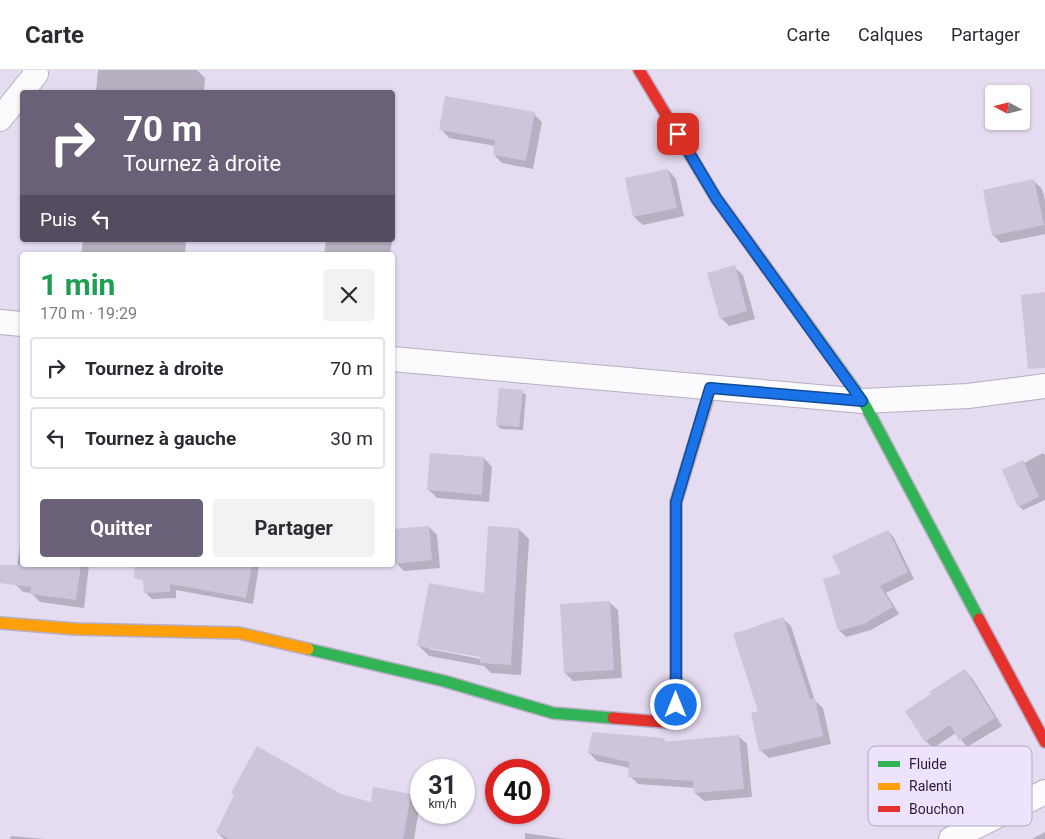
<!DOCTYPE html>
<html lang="fr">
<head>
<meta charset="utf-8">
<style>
  body { margin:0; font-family:Roboto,sans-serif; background:#f2f2f3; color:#2b2b33; height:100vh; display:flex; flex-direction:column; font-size:19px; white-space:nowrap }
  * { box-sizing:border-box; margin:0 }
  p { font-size:16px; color:#7c7c81 }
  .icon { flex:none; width:28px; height:28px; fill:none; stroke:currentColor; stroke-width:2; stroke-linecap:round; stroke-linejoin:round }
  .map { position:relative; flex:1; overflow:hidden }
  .details { position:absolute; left:20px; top:182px; width:375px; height:315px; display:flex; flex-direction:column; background:#fff; border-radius:5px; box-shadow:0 1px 4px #0004 }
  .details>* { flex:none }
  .top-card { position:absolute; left:20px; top:20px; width:375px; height:152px; border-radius:5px; box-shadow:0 1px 4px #0004; background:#6a6077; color:#fff; overflow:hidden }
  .needle { width:32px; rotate:277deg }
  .buttons { position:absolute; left:985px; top:15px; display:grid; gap:10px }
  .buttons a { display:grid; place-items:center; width:45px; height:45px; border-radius:5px; background:#fff; box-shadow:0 1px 4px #0004; font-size:25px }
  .speed { position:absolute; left:410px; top:689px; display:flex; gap:10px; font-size:25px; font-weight:700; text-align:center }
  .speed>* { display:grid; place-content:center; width:65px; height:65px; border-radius:50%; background:#fff; box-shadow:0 1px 4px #0004; line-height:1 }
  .speed small { font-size:12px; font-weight:400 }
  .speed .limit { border:8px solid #d22; background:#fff; color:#111 }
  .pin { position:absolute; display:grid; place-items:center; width:42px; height:42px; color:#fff; margin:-21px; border-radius:10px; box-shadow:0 2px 8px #0006 }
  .me { position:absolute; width:55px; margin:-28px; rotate:0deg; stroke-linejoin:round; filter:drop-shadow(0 0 4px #0008) }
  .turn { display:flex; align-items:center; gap:18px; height:105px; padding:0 20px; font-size:22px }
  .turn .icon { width:65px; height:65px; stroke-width:2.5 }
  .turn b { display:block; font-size:35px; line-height:42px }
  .then { display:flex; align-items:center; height:48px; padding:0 20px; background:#0003; gap:10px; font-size:19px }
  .round { display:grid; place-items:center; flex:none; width:52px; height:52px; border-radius:5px; background:#f2f2f3 }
  .summary { display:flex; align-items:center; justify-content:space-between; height:85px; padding:0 20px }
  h1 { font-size:30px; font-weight:700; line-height:38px; color:#1e9e55 }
  .primary-button { display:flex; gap:10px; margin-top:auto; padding:10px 20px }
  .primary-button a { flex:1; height:58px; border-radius:5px; background:#6a6077; color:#fff; font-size:20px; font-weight:700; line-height:58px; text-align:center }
  .primary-button a+a { background:#f2f2f3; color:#2b2b33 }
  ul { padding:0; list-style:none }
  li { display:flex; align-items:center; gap:15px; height:62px; margin:0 10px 8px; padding:0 10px; border:2px solid #e1e1e2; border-radius:5px }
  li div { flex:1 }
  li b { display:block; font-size:19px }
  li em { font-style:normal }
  header { display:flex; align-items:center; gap:30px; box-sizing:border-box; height:70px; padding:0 25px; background:#fff; border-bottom:1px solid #e1e1e2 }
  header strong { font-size:24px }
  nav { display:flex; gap:28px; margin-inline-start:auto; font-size:18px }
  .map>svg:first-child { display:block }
  .shadow { fill:#0003; fill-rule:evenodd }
  .building { fill:#cec4db }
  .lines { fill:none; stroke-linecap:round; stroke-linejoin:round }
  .street-casing { stroke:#b7aec3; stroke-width:26 }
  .fast-casing { stroke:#b7aec3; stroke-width:14 }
  .slow-casing { stroke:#b7aec3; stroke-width:14 }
  .jam-casing { stroke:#b7aec3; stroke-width:14 }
  .street { stroke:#fbfafd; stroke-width:24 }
  .fast { stroke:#30b455; stroke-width:11 }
  .slow { stroke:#ff9f0a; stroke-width:11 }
  .jam { stroke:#e5322d; stroke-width:11 }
  .route-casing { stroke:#114b97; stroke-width:12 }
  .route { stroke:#1a73e8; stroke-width:9 }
  .key { fill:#eee3fe; stroke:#b3a8c2; stroke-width:1 }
  .key-label { font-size:14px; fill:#281d35 }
</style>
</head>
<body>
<header>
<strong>Carte</strong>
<nav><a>Carte</a><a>Calques</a><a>Partager</a></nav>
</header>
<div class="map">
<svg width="1045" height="769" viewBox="0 0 1045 769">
  <rect width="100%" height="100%" fill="#e5dcf1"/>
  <!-- shadow -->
  <g class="shadow">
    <polygon points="98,0 197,0 205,8 204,22 96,22"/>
    <polygon points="534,44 542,52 533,99 502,93 494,85 496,76 449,68 441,59"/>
    <polygon points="668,100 676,109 684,146 643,155 634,147"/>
    <polygon points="1034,111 1042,119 1045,130 1045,164 1001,173 993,165"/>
    <polygon points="83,170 186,170 185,185 81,185"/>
    <polygon points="326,170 392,170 390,185 324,185"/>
    <polygon points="734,197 743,205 755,249 729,256 721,248"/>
    <polygon points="522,322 526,325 523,360 501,359 497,355"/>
    <polygon points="1043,383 1045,385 1045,430 1023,440 1019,436 1024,393"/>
    <polygon points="484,388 492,397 489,432 437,428 429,420"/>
    <polygon points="429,457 437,465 440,498 404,501 396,493"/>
    <path d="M519 459 529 469 521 605 491 603 484 596 429 586 419 576 485 524ZM429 577 486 587V590L429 579Z"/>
    <polygon points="888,461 894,468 914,509 886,523 899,544 871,560 846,567 839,560"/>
    <polygon points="22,462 22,495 89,495 84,538 40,532 31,523 23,522 15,514"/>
    <polygon points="145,495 259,495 253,534 176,520 176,528 152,529 145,522"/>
    <polygon points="609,532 618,540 622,608 573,611 565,603"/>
    <polygon points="782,548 791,556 815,631 823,638 831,674 769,688 760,680"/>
    <polygon points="965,601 972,608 1002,656 967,677 956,663 933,678 926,671"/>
    <polygon points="738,666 747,674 752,727 704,731 695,723 695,718 638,714 630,706 630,698 597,691 589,683 663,669 667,673"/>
    <polygon points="341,725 372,733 411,725 420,734 414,769 224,769 217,762"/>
    <polygon points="1045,762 1045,769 1032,769"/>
    <polygon points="525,763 566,769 525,769"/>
    <polygon points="11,766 45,769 10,769"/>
  </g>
  <!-- building -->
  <g class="building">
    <polygon points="445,26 535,42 526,91 493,85 495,70 439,60"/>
    <polygon points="668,99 677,138 633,147 625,108"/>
    <polygon points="1034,109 1044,155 992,166 983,120"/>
    <polygon points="735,195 747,241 720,249 707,203"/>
    <polygon points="1045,222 1045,298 1028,299 1021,225"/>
    <polygon points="499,318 523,320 519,357 496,355"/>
    <polygon points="430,383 484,387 482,425 427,420"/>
    <polygon points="1023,390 1039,427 1018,437 1002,400"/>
    <polygon points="429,456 432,490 395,494 392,459"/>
    <polygon points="488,456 519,458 511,595 480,593 480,587 417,576 429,513 484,523"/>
    <polygon points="888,460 908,502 880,516 893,537 864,554 838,561 823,509 841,504 832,486"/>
    <polygon points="0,495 81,495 76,530 30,524 31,517 0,513"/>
    <polygon points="135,495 252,495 246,528 170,514 170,522 144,523 143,510 134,508"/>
    <polygon points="610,531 614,600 564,603 560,534"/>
    <polygon points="783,547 810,629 815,628 823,666 759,681 751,643 758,641 733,564"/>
    <polygon points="965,599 995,648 959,671 950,655 925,672 905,641 931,624 929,622"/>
    <polygon points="592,662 664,668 663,672 739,665 744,719 694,723 693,711 628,707 629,692 588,683"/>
    <polygon points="257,676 341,724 371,732 373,717 411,724 403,769 229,769 216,762 234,725 231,723"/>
  </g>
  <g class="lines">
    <!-- street casing -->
    <g class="street-casing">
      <g id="street">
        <polyline points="0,49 36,4 35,0"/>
        <polyline points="0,252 22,254"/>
        <polyline points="392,289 863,331 968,326 1045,316"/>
        <polyline points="951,769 1045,722"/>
      </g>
    </g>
    <!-- fast casing -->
    <g class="fast-casing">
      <g id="fast">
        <polyline points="774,208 863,331 979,549"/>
        <polyline points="308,579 444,611 553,643 613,648"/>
      </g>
    </g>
    <!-- slow casing -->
    <g class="slow-casing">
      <g id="slow">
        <polyline points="676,472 676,432 711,318"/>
        <polyline points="0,553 76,559 239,563 308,579"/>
      </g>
    </g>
    <!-- jam casing -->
    <g class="jam-casing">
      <g id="jam">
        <polyline points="639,0 716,128 774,208"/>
        <polyline points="979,549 1045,672"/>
        <polyline points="613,648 676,653 676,472"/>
      </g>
    </g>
    <!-- street -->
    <use href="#street" class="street"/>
    <!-- fast -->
    <use href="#fast" class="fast"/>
    <!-- slow -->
    <use href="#slow" class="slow"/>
    <!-- jam -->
    <use href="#jam" class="jam"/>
  </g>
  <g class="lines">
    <!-- route casing -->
    <g class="route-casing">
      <polyline id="route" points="676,635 676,432 710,318 862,331 716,128 678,64"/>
    </g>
    <!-- route -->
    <use href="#route" class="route"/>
  </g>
  <!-- legend -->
  <rect x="868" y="676" width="164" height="80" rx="8" class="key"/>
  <rect x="878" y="691" width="22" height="6" fill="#30b455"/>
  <rect x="878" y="713" width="22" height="7" fill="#ff9f0a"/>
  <rect x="878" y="736" width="22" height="6" fill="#e5322d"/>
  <g class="key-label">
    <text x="909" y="699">Fluide</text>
    <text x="909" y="721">Ralenti</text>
    <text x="909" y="744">Bouchon</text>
  </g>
</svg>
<div class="buttons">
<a><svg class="needle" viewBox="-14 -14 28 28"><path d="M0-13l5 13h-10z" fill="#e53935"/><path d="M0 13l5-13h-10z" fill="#7c7c81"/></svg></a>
</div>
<div class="speed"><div>31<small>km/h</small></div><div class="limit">40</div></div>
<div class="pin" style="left:678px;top:64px;background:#d93025"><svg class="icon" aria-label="arrive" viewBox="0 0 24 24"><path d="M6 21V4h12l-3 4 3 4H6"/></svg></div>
<svg class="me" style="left:676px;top:635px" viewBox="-20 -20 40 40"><circle r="17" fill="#1a73e8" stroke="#fff" stroke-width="3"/><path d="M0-11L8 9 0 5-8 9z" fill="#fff"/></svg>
<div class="top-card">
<div class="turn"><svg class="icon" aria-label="right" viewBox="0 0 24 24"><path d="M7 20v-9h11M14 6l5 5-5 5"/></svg><div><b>70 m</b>Tournez à droite</div></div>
<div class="then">Puis<svg class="icon" aria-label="left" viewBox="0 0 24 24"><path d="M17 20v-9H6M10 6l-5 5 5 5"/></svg></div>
</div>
<section class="details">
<div class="summary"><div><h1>1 min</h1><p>170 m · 19:29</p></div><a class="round"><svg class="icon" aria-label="close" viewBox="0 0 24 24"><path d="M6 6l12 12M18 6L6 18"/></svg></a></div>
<ul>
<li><svg class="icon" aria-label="right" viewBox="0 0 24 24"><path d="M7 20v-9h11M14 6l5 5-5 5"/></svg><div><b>Tournez à droite</b></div><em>70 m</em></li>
<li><svg class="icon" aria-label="left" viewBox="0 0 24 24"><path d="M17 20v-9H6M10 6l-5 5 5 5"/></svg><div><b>Tournez à gauche</b></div><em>30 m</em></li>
</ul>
<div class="primary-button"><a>Quitter</a><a>Partager</a></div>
</section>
</div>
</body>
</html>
